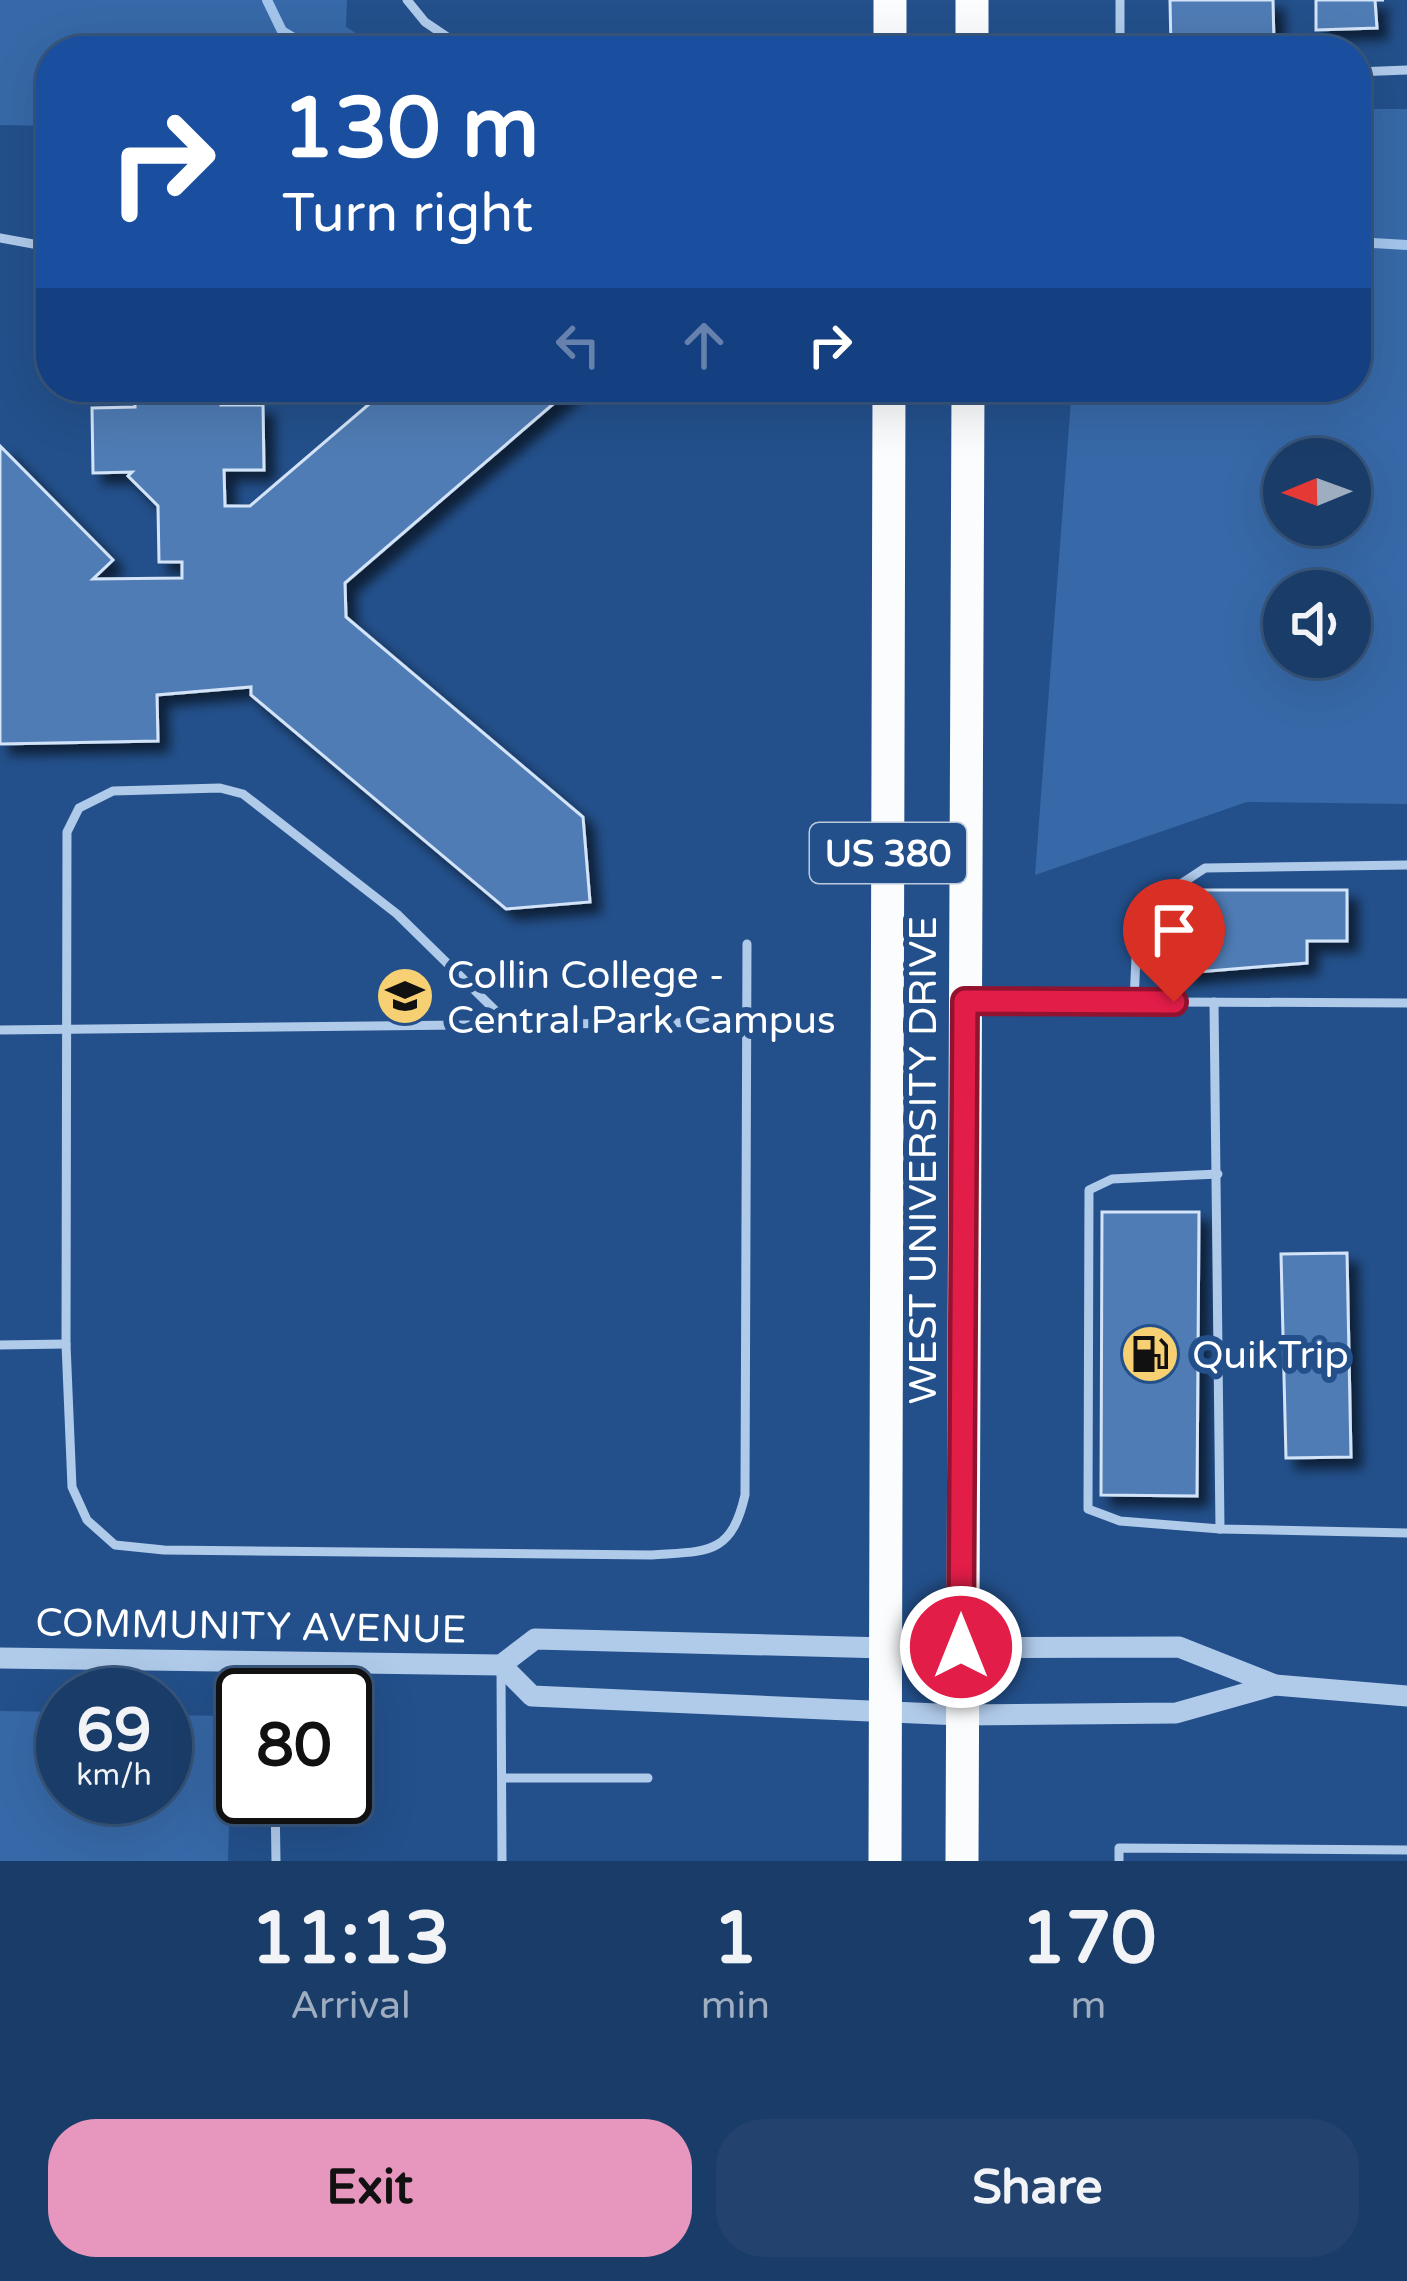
<!DOCTYPE html>
<html lang="en">
<head>
<meta charset="utf-8">
<style>
  body { margin:0; font-family:"Varela Round",sans-serif; background:#23436e; color:#f1f3f6; height:100vh; display:flex; flex-direction:column; font-size:45px; white-space:nowrap }
  * { box-sizing:border-box; margin:0 }
  p { font-size:39px; color:#9fadc0 }
  .icon { flex:none; width:66px; height:66px; fill:none; stroke:currentColor; stroke-width:2; stroke-linecap:round; stroke-linejoin:round }
  .map { position:relative; height:1861px; overflow:hidden }
  .drawer { display:flex; flex-direction:column; background:#1a3c68; flex:1 }
  .drawer>* { flex:none }
  .top-card { position:absolute; left:36px; top:36px; width:1335px; height:366px; border-radius:48px; box-shadow:0 12px 48px #0002,0 0 0 3px #38567c; background:#1a4fa0; color:#fff; overflow:hidden }
  .needle { width:78px; rotate:269deg }
  .buttons { position:absolute; left:1263px; top:438px; display:grid; gap:24px }
  .buttons a { display:grid; place-items:center; width:108px; height:108px; border-radius:50%; background:#1a3c68; box-shadow:0 12px 48px #0002,0 0 0 3px #38567c; font-size:60px }
  .speed { position:absolute; left:36px; top:1668px; display:flex; gap:24px; font-size:60px; font-weight:700; text-align:center }
  .speed>* { display:grid; place-content:center; width:156px; height:156px; border-radius:50%; background:#1a3c68; box-shadow:0 12px 48px #0002,0 0 0 3px #38567c; line-height:1 }
  .speed small { font-size:30px; font-weight:400 }
  .speed .limit { border:6px solid #111; border-radius:18px; background:#fff; color:#111 }
  .pin { position:absolute; display:grid; place-items:center; width:102px; height:102px; color:#fff; margin:-123px -51px; border-radius:50% 50% 50% 0; rotate:-45deg; box-shadow:0 0 12px #0007 }
  .pin .icon { rotate:45deg }
  .me { position:absolute; width:132px; margin:-66px; rotate:0deg; stroke-linejoin:round; filter:drop-shadow(0 0 9px #0008) }
  .turn { display:flex; align-items:center; gap:42px; height:252px; padding:0 48px; font-size:54px }
  .turn .icon { width:156px; height:156px; stroke-width:2.5 }
  .turn b { display:block; font-size:84px; line-height:102px }
  .lanes { display:flex; align-items:center; height:114px; padding:0 48px; background:#0003; justify-content:center; gap:60px; direction:ltr }
  .lanes .off { opacity:.35 }
  .eta { display:flex; justify-content:space-evenly; align-items:center; height:204px; text-align:center }
  .eta b { font-size:72px; font-weight:800; line-height:84px }
  .button { display:flex; gap:24px; margin-top:auto; padding:24px 48px }
  .button a { flex:1; height:138px; border-radius:48px; background:#e797bd; color:#111; font-size:48px; font-weight:800; line-height:138px; text-align:center }
  .button a+a { background:#23436e; color:#f1f3f6 }
  .map>svg:first-child { display:block }
  .green { fill:#3769a8; fill-rule:evenodd }
  .lines { fill:none; stroke-linecap:round; stroke-linejoin:round }
  .stream { stroke:#a4c5eb; stroke-width:10 }
  .building { fill:#507bb4; stroke:#d4e4f8; stroke-width:3; filter:url(#shadow) }
  .service { stroke:#b0caea; stroke-width:9 }
  .tertiary { stroke:#b0caea; stroke-width:21 }
  .trunk { stroke:#fafcfe; stroke-width:33 }
  .route-casing { stroke:#92132f; stroke-width:30 }
  .route { stroke:#e11d48; stroke-width:21 }
  .labels { text-anchor:middle; stroke-width:12; stroke-linejoin:round; paint-order:stroke }
  .shield { fill:#23508b; stroke:#bdcadc; stroke-width:3 }
  .shield-label { font-size:36px; font-weight:bold; fill:#fff }
  .poi-label { font-size:39px; fill:#fff; stroke:#23508b; text-anchor:start }
  .street-label { font-size:39px; fill:#fff; stroke:#23508b }
</style>
</head>
<body>
<div class="map">
<svg width="1407" height="1861" viewBox="0 0 1407 1861">
  <defs>
    <filter id="shadow"><feDropShadow dx="10" dy="10" stdDeviation="6" flood-color="#0009"/></filter>
  </defs>
  <rect width="100%" height="100%" fill="#23508b"/>
  <!-- green -->
  <g class="green">
    <polygon points="0,0 347,0 346,27 386,51 51,51 51,126 0,125"/>
    <path d="M1356 109H1407V804L1247 802 1035 875 1072 387H1356ZM1284 459H1350V525H1284ZM1350 591V657H1284V591Z"/>
    <polygon points="0,1711 63,1712 63,1797 165,1797 165,1715 232,1716 228,1861 0,1861"/>
  </g>
  <g class="lines">
    <!-- stream -->
    <g class="stream">
      <polyline points="267,0 282,31 316,51"/>
      <polyline points="1356,242 1407,245"/>
    </g>
  </g>
  <!-- building -->
  <g class="building">
    <polygon points="1170,0 1273,0 1274,45 1171,48"/>
    <polygon points="1316,0 1384,0 1375,0 1377,28 1316,30"/>
    <polygon points="203,387 227,399 221,399 221,405 263,405 264,470 224,470 225,506 250,506 389,387 573,387 345,583 346,617 583,817 590,902 506,909 251,695 251,687 157,695 158,741 0,744 0,446 113,560 93,579 182,578 182,562 159,562 158,506 128,476 132,472 93,473 92,408 135,407 135,399 129,399 152,388"/>
    <polygon points="1190,890 1347,890 1347,941 1307,941 1307,963 1184,973"/>
    <polygon points="1102,1212 1199,1212 1197,1496 1101,1495"/>
    <polygon points="1347,1253 1351,1457 1286,1458 1281,1254"/>
  </g>
  <g class="lines">
    <!-- service -->
    <g class="service">
      <polyline points="407,0 425,22 468,51"/>
      <polyline points="1120,51 1120,0"/>
      <polyline points="1356,72 1407,70"/>
      <polyline points="0,238 44,246"/>
      <polyline points="974,1001 1407,1003"/>
      <polyline points="1134,1002 1138,912 1205,868 1407,865"/>
      <polyline points="1214,1002 1220,1529 1407,1533"/>
      <path d="M509 1024 397 914 243 794 220 788 113 791 79 808 67 832 66 1344 72 1487 87 1520 115 1545 164 1550 652 1555C707 1551 731 1556 745 1495L747 944"/>
      <polyline points="0,1030 747,1022"/>
      <polyline points="1218,1174 1112,1179 1089,1190 1088,1509 1120,1521 1220,1529"/>
      <polyline points="0,1345 66,1344"/>
      <polyline points="273,1662 273,1695"/>
      <polyline points="501,1671 502,1861"/>
      <polyline points="504,1778 648,1778"/>
      <polyline points="275,1797 276,1861"/>
      <polyline points="1119,1861 1119,1848 1407,1850"/>
    </g>
    <!-- tertiary -->
    <g class="tertiary">
      <polyline points="0,1658 501,1665 535,1639 886,1648 1179,1647 1275,1685 1407,1696"/>
      <polyline points="501,1665 532,1696 960,1715 1176,1713 1275,1685"/>
    </g>
    <!-- trunk -->
    <g class="trunk">
      <polyline points="890,51 890,0"/>
      <polyline points="972,51 972,0"/>
      <polyline points="885,1861 889,387"/>
      <polyline points="962,1861 968,387"/>
    </g>
  </g>
  <g class="lines">
    <!-- route casing -->
    <g class="route-casing">
      <polyline id="route" points="961,1647 965,1001 1174,1002"/>
    </g>
    <!-- route -->
    <use href="#route" class="route"/>
  </g>
  <!-- icons -->
  <defs>
    <g id="university-disc" transform="scale(3)"><circle r="9.5" fill="#f6d072" stroke="#23508b"/><path d="M0-5L7-2L0 1L-7-2ZM-4 1L0 2.5L4 1V4Q0 6-4 4Z" fill="#111"/></g>
    <g id="fuel-disc" transform="scale(3)"><circle r="9.5" fill="#f6d072" stroke="#23508b"/><path d="M-5.5-6h7V0h2V4h1.3V-2.5L3-4.5l.8-.8L6-3V5H2.5V1h-1V6h-7ZM-4.2-4.7v3.2H.2V-4.7Z" fill="#111"/></g>
  </defs>
  <g fill-rule="evenodd">
    <use href="#university-disc" x="405" y="996"/>
    <use href="#fuel-disc" x="1150" y="1354"/>
  </g>
  <g class="labels">
    <!-- shield labels -->
    <rect class="shield" x="810" y="823" width="156" height="60" rx="9"/>
    <g class="shield-label">
      <text x="888" y="866">US 380</text>
    </g>
    <!-- poi labels -->
    <g class="poi-label">
      <text x="447" y="988">Collin College -<tspan x="447" dy="45">Central Park Campus</tspan></text>
      <text x="1192" y="1368">QuikTrip</text>
    </g>
    <!-- street labels -->
    <g class="street-label">
      <text transform="translate(922 1160) rotate(-90)" y="14">WEST UNIVERSITY DRIVE</text>
      <text transform="translate(251 1625) rotate(1)" y="14">COMMUNITY AVENUE</text>
    </g>
  </g>
</svg>
<div class="buttons">
<a><svg class="needle" viewBox="-14 -14 28 28"><path d="M0-13l5 13h-10z" fill="#e53935"/><path d="M0 13l5-13h-10z" fill="#9fadc0"/></svg></a>
<a><svg class="icon" aria-label="sound" viewBox="0 0 24 24"><path d="M4 9h4l5-4v14l-5-4H4zM17 9q2 3 0 6"/></svg></a>
</div>
<div class="speed"><div>69<small>km/h</small></div><div class="limit">80</div></div>
<div class="pin" style="left:1174px;top:1002px;background:#d93025"><svg class="icon" aria-label="arrive" viewBox="0 0 24 24"><path d="M6 21V4h12l-3 4 3 4H6"/></svg></div>
<svg class="me" style="left:961px;top:1647px" viewBox="-20 -20 40 40"><circle r="17" fill="#e11d48" stroke="#fff" stroke-width="3"/><path d="M0-11L8 9 0 5-8 9z" fill="#fff"/></svg>
<div class="top-card">
<div class="turn"><svg class="icon" aria-label="right" viewBox="0 0 24 24"><path d="M7 20v-9h11M14 6l5 5-5 5"/></svg><div><b>130 m</b>Turn right</div></div>
<div class="lanes"><svg class="icon off" aria-label="left" viewBox="0 0 24 24"><path d="M17 20v-9H6M10 6l-5 5 5 5"/></svg><svg class="icon off" aria-label="ahead" viewBox="0 0 24 24"><path d="M12 20V5M6 11l6-6 6 6"/></svg><svg class="icon" aria-label="right" viewBox="0 0 24 24"><path d="M7 20v-9h11M14 6l5 5-5 5"/></svg></div>
</div>
</div>
<section class="drawer">
<div class="eta">
<div><b>11:13</b><p>Arrival</p></div>
<div><b>1</b><p>min</p></div>
<div><b>170</b><p>m</p></div>
</div>
<div class="button"><a>Exit</a><a>Share</a></div>
</section>
</body>
</html>
